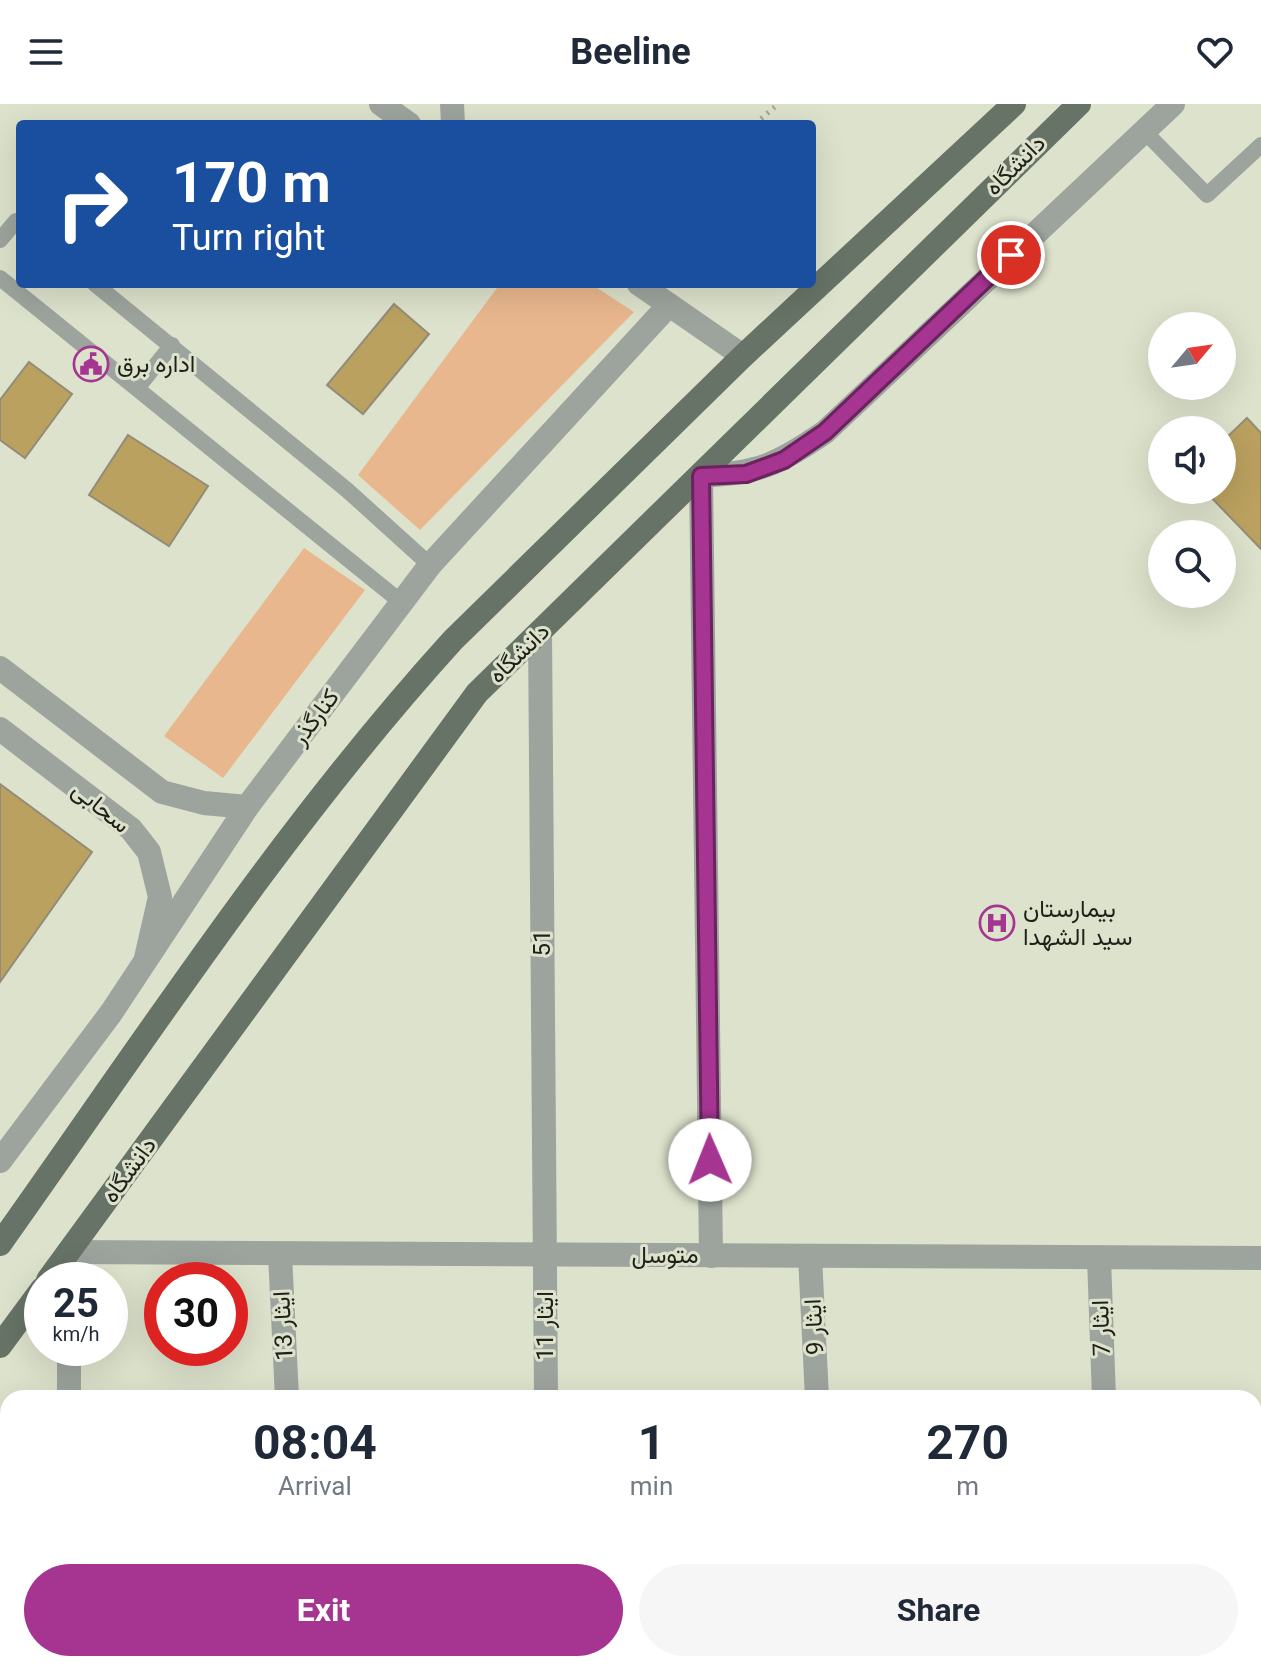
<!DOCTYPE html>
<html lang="en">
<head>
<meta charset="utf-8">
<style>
  body { margin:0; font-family:Roboto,Vazirmatn,sans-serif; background:#f6f6f7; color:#1f2937; height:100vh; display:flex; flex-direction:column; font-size:30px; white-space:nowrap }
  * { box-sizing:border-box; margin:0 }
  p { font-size:26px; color:#747a83 }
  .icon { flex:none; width:44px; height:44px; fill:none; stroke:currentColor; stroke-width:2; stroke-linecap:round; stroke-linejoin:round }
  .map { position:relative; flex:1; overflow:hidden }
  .panel { position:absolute; left:0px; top:1286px; width:1262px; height:282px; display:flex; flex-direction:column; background:#fff; border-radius:24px 24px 0 0; box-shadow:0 8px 32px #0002 }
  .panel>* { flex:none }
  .hud { position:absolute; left:16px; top:16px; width:800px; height:168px; border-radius:8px; box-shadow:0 8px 32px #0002; background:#1a4fa0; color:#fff; overflow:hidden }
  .needle { width:52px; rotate:61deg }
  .controls { position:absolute; left:1148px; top:208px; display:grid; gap:16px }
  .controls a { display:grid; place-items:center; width:88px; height:88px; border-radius:50%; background:#fff; box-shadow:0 8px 32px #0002; font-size:40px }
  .speed { position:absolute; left:24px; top:1158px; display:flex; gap:16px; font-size:40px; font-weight:700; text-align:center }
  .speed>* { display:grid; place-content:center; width:104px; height:104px; border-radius:50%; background:#fff; box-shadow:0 8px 32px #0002; line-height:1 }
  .speed small { font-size:20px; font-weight:400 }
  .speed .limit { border:12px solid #d22; background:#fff; color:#111 }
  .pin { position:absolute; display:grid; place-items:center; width:68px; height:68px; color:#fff; margin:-34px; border:4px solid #fff; border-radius:50%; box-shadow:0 2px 8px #0007 }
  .me { position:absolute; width:88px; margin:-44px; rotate:359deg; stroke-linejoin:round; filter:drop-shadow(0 0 6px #0008) }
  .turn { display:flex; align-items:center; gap:28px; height:168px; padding:0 24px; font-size:36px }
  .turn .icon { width:104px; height:104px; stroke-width:2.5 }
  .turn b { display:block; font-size:56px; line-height:68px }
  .eta { display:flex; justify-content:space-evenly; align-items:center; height:136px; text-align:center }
  .eta b { font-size:48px; font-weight:700; line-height:56px }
  .button { display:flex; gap:16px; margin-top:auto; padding:16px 24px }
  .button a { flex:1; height:92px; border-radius:48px; background:#a63592; color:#fff; font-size:32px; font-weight:700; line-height:92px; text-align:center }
  .button a+a { background:#f6f6f7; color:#1f2937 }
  header { display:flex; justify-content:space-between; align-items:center; height:104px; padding:0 24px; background:#fff; font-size:36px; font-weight:700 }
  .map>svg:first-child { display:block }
  .green { fill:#e9b78e }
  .building { fill:#baa15f; stroke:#938c78; stroke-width:2 }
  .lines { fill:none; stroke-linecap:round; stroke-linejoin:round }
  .path { stroke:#a2a694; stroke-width:5; stroke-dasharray:2 6; stroke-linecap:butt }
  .service { stroke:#9da49d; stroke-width:16 }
  .minor { stroke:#9da49d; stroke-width:24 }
  .tertiary { stroke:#9da49d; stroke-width:24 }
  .primary { stroke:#667366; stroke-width:24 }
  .route-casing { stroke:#6c225f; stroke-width:20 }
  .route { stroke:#a63592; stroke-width:14 }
  .labels { text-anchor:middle; stroke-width:6; stroke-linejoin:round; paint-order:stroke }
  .street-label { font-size:24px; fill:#1f2119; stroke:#dde2cc }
  .poi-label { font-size:24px; fill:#1f2119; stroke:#dde2cc; text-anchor:start }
</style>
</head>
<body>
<header><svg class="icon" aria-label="menu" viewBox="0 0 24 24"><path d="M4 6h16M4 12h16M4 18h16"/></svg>Beeline<svg class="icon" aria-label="heart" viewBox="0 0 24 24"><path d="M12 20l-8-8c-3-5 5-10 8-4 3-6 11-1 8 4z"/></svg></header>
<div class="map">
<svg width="1261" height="1567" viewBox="0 0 1261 1567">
  <rect width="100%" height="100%" fill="#dde2cc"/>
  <!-- green -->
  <g class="green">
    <polygon points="500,180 591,180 634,208 420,426 358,371"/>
    <polygon points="304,444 365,486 223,674 164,632"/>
  </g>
  <!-- building -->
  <g class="building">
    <polygon points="394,200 429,230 363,310 327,281"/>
    <polygon points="29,258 72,290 25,354 0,336 0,296"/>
    <polygon points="1247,314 1261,329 1261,445 1204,386 1222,386 1222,338"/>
    <polygon points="128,331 208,382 169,442 89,391"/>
    <polygon points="0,680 92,748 0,878"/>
    <rect x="1133" y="1560" width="114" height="7"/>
  </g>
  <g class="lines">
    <!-- path -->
    <polyline class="path" points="755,20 778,0"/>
    <!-- service -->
    <g class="service">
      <polyline points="1144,27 1207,91 1261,41"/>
      <polyline points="0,136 16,117 20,120"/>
      <polyline points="0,174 401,498"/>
      <polyline points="95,180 347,386 430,461"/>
      <polyline points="138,283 172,241"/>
    </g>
    <!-- minor -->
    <g class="minor">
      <polyline points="452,0 453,20"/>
      <polyline points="540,528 546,1294"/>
      <polyline points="0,1057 111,909 247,703 430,461 669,201"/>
      <polyline points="69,1148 69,1176"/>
      <polyline points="280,1150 287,1294"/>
      <path d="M711 1152 701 372C759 369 777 361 825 328L1173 0"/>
      <polyline points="810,1152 817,1294"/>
      <polyline points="1099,1154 1104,1294"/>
      <polyline points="69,1244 69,1294"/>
      <polyline points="1254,1316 1261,1316"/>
      <polyline points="71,1560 71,1567"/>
      <polyline points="300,1560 300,1567"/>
      <polyline points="548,1560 548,1567"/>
      <polyline points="828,1560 829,1567"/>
      <polyline points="1115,1560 1115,1567"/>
    </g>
    <!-- tertiary -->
    <g class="tertiary">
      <polyline points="381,0 409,20"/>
      <polyline points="639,180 743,252"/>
      <polyline points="0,564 162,688 204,699 247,703"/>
      <polyline points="0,625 131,725 149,748 160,793 146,854"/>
      <polyline points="69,1148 1261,1154"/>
    </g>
    <!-- primary -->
    <g class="primary">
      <path d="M0 1140C145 936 284 722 453 536L743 252 1014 0"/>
      <polyline points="48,1176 477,589 1079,0"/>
      <polyline points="0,1242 42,1185"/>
    </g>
  </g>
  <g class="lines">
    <!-- route casing -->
    <g class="route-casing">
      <polyline id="route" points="710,1056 701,372 746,370 784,356 825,328 1011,151"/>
    </g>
    <!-- route -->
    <use href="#route" class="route"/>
  </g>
  <!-- icons -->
  <defs>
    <g id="civic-ring" transform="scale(1.8)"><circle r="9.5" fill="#dde2cc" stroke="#a63592" stroke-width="1.5"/><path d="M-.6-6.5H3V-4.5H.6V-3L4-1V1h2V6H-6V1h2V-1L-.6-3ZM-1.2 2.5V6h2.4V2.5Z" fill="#a63592"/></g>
    <g id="hospital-ring" transform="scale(1.8)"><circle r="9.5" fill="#dde2cc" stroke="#a63592" stroke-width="1.5"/><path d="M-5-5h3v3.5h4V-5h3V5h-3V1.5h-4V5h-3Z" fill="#a63592"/></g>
  </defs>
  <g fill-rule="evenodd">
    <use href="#civic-ring" x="91" y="260"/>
    <use href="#hospital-ring" x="997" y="819"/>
  </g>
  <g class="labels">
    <!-- street labels -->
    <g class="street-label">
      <text transform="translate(1015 61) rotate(-45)" y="8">دانشگاه</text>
      <text transform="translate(519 549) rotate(-44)" y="8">دانشگاه</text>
      <text transform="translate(315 613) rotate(-53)" y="8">کنارگذر</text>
      <text transform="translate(101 703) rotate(39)" y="8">سحابی</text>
      <text transform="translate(542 839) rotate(-90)" y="8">51</text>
      <text transform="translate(129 1066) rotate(-54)" y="8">دانشگاه</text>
      <text x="665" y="1159">متوسل</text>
      <text transform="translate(283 1222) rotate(-93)" y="8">ایثار 13</text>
      <text transform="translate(545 1222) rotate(-90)" y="8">ایثار 11</text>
      <text transform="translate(814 1223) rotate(-93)" y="8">ایثار 9</text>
      <text transform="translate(1101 1224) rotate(-92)" y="8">ایثار 7</text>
    </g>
    <!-- poi labels -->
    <g class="poi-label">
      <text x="117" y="268">اداره برق</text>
      <text x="1023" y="813">بیمارستان<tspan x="1023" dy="28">سید الشهدا</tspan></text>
    </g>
  </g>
</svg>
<div class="controls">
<a><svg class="needle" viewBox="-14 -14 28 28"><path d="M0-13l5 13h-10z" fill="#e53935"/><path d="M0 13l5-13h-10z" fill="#747a83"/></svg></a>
<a><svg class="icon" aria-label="sound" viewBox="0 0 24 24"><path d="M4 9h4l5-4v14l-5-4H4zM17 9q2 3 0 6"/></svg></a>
<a><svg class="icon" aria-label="search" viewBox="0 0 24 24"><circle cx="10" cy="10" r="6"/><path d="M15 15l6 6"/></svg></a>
</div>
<div class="speed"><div>25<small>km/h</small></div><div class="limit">30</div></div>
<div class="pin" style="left:1011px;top:151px;background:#d93025"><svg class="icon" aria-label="arrive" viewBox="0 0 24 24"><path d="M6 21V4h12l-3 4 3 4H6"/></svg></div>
<svg class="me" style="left:710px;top:1056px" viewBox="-20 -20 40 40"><circle r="19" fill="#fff"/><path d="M0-13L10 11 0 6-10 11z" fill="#a63592"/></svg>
<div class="hud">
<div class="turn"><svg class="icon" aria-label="right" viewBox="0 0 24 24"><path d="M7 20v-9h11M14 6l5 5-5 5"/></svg><div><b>170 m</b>Turn right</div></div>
</div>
<section class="panel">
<div class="eta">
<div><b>08:04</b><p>Arrival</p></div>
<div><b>1</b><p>min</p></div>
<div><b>270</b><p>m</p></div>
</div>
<div class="button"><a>Exit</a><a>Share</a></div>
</section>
</div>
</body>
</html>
